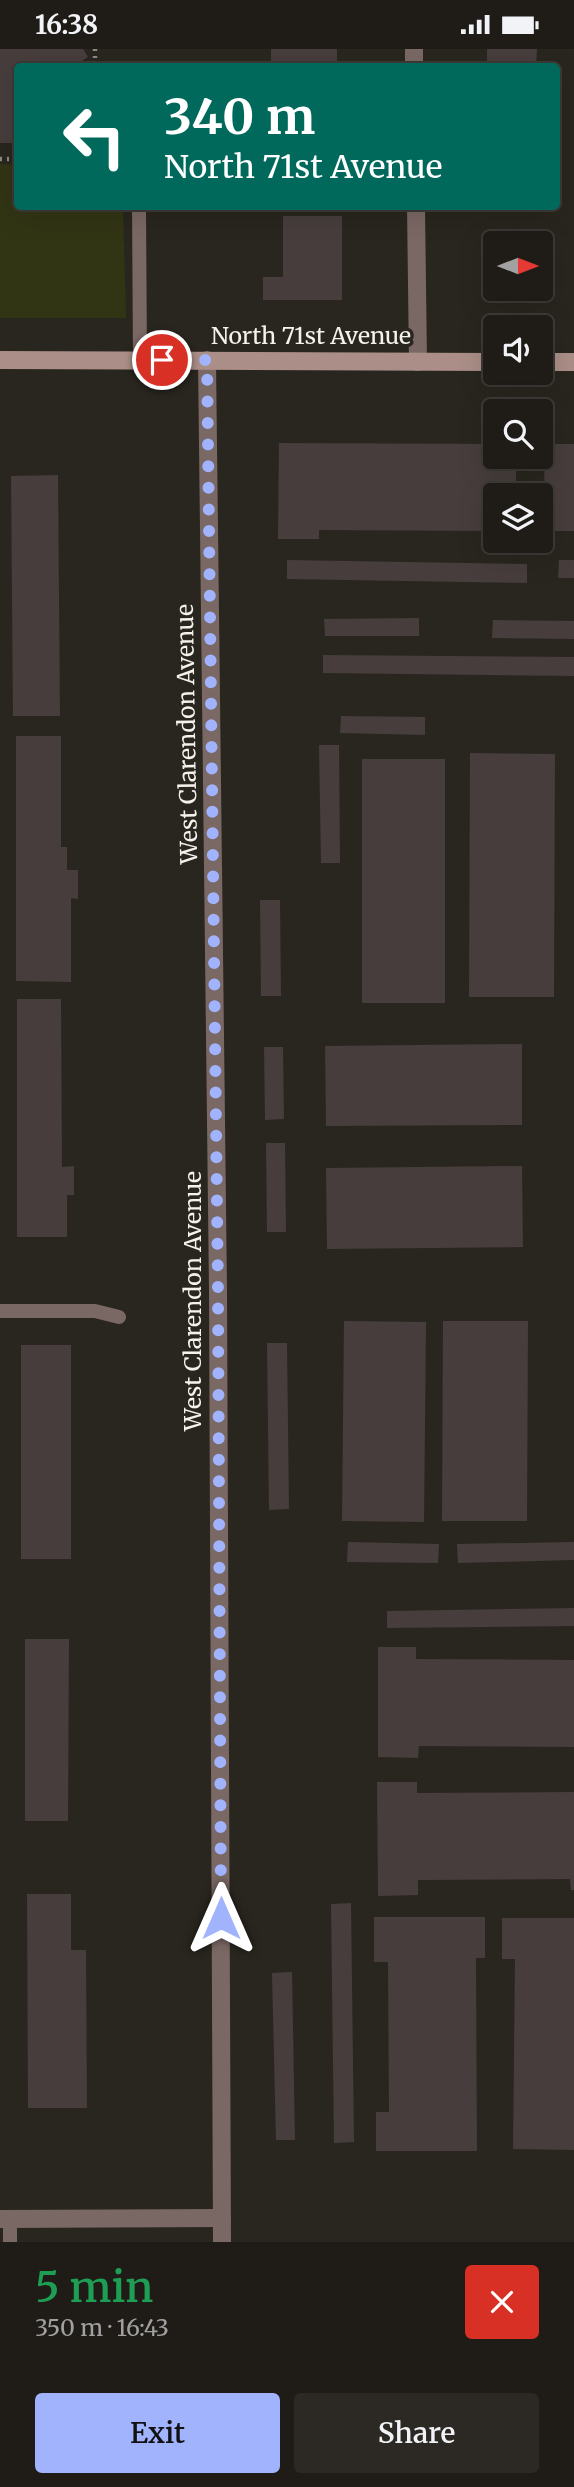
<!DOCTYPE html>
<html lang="en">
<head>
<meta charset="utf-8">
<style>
  body { margin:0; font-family:Merriweather,serif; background:#2c2924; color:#f1f3f6; height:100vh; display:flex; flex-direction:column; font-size:26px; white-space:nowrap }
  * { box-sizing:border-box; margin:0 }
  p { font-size:23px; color:#a1a1a1 }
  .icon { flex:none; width:38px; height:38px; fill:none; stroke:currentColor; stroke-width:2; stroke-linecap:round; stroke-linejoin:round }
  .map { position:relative; height:2193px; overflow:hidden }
  .drawer { display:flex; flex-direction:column; background:#1f1c17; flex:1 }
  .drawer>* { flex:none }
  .top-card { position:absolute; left:14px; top:14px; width:546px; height:147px; border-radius:7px; box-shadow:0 7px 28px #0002,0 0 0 2px #3c3a36; background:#00695c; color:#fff; overflow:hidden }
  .needle { width:46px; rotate:90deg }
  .controls { position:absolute; left:483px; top:182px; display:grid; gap:14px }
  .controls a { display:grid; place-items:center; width:70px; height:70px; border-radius:7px; background:#1f1c17; box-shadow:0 7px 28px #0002,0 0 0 2px #3c3a36; font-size:35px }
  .pin { position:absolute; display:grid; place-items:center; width:60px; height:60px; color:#fff; margin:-30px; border:4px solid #fff; border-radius:50%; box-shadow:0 2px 7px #0007 }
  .me { position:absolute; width:77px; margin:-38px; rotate:0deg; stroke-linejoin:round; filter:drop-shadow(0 0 5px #0008) }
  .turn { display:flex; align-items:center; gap:24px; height:147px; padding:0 35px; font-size:32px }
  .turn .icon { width:91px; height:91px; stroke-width:2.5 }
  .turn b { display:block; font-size:49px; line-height:60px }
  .round { display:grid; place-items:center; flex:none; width:74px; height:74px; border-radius:7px; background:#2c2924 }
  .head { display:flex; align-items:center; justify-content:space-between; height:119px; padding:0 35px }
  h1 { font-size:42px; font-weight:600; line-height:52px; color:#1e9e55 }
  .primary-button { display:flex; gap:14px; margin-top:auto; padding:14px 35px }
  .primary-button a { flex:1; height:80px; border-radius:7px; background:#a1b3fd; color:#111; font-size:28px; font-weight:600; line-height:80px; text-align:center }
  .primary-button a+a { background:#2c2924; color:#f1f3f6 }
  .status { display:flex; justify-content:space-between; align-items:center; height:49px; padding:0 35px; background:#1f1c17; direction:ltr }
  .status svg { height:19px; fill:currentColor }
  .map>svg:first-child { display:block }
  .green { fill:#323514 }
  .building { fill:#473d3d }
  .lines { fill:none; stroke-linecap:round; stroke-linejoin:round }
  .path { stroke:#8d8a84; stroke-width:4.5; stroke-dasharray:2 5; stroke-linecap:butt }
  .lane { stroke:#7a6864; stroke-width:14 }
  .street { stroke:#7a6864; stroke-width:18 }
  .secondary { stroke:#aa8e87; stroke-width:18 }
  .route { stroke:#a1b3fd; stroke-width:12; stroke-dasharray:0 21.6 }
  .labels { text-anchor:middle; stroke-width:7; stroke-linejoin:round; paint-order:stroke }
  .street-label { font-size:23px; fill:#f5f2ee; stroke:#29261f }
</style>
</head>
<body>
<div class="status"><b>16:38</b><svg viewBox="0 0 49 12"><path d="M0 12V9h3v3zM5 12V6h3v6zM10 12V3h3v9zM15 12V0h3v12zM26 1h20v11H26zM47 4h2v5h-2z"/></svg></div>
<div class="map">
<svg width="574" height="2193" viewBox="0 0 574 2193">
  <rect width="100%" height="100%" fill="#29261f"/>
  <!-- green -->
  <polygon class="green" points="0,115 17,116 18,158 121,158 123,160 126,269 0,269"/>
  <!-- building -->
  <g class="building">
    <polygon points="0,0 83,0 88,8 79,14 79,18 18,18 18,103 13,103 13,94 0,94"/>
    <rect x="271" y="0" width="66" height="18"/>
    <polygon points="487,0 537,0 536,18 487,18"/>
    <rect x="486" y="158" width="62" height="5"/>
    <polygon points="283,167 342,167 342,251 263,251 263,228 283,228"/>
    <polygon points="489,180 537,180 537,194 495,194 495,240 537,240 537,246 489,246"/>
    <polygon points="279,394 495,395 495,408 516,408 516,446 495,446 495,482 319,481 319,490 278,490"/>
    <polygon points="544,395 574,395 574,482 545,482"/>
    <polygon points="58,426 60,667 13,667 11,427"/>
    <polygon points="287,511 527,515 527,534 287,530"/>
    <polygon points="559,511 574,511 574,529 558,529"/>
    <polygon points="419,569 419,587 325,587 324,570"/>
    <polygon points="493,571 574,572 574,590 492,589"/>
    <polygon points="323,606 574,608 574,627 323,624"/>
    <polygon points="341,667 425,668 425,686 340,684"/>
    <polygon points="16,687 61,687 61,798 67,798 67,821 78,821 78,850 71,849 71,933 16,932"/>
    <polygon points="319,696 339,696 340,814 321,814"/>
    <polygon points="470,704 555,705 554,948 469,948"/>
    <rect x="362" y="710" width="83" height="244"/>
    <polygon points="260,851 280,851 281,947 261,947"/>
    <polygon points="17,950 61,950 62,1118 74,1117 74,1146 67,1146 67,1188 17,1188"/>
    <polygon points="522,995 522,1076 326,1077 325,997"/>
    <polygon points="264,998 283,998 284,1070 265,1071"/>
    <polygon points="266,1094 285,1094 286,1183 267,1183"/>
    <polygon points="522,1117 523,1198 327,1200 326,1119"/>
    <polygon points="344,1272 426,1273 424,1473 342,1472"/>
    <polygon points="443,1272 528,1272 527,1472 442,1472"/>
    <polygon points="267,1294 287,1294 289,1460 269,1461"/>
    <rect x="21" y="1296" width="50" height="214"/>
    <polygon points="348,1493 439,1495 438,1514 347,1513"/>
    <polygon points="574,1493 574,1511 458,1514 457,1495"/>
    <polygon points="574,1559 574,1577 387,1579 387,1562"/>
    <polygon points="25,1590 69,1590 68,1772 25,1772"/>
    <polygon points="378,1598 416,1598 416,1610 574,1611 574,1698 419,1697 418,1709 378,1708"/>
    <polygon points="377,1733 417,1733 417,1744 574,1743 574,1841 571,1841 570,1830 418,1831 418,1846 378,1847"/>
    <polygon points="27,1845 71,1845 71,1901 86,1901 87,2059 28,2059"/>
    <polygon points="351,1854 354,2093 334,2094 331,1855"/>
    <polygon points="374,1868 485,1868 485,1909 476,1909 477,2102 376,2102 376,2063 389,2063 388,1913 374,1913"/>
    <polygon points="502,1869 574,1869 574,2101 513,2100 515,1910 502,1910"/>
    <polygon points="292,1923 295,2091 276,2091 272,1924"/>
  </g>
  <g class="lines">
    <!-- path -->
    <g class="path">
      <polyline points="95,0 95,18"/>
      <polyline points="0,110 18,110"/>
    </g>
    <!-- lane -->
    <g class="lane">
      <polyline points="139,158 140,311"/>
      <polyline points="0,1262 95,1262 119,1268"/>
      <polyline points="10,2170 10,2193"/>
    </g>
    <!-- street -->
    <g class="street">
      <polyline points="414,0 414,18"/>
      <polyline points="416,158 418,313"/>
      <polyline points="207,311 218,1241 222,2193"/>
      <polyline points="0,2170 222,2169"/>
    </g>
    <!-- secondary -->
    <g class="secondary">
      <polyline points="0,311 495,313"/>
      <polyline points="541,313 574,313"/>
    </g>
  </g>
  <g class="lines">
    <!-- route -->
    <polyline class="route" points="162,311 207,311 218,1241 221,1869"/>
  </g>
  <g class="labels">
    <!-- street labels -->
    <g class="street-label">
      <text x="311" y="295">North 71st Avenue</text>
      <text transform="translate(187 685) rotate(-91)" y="8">West Clarendon Avenue</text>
      <text transform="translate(193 1252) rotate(-90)" y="8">West Clarendon Avenue</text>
    </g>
  </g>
</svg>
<div class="controls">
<a><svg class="needle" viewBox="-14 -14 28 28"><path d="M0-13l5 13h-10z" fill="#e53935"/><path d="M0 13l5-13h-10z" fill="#a1a1a1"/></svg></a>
<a><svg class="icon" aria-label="sound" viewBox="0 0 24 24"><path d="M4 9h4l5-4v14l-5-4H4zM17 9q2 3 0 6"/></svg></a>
<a><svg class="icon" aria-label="search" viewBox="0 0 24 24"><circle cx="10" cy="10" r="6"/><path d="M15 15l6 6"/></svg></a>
<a><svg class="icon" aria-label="layers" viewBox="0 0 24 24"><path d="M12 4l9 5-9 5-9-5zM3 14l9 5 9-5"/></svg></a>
</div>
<div class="pin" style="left:162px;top:311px;background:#d93025"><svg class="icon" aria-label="arrive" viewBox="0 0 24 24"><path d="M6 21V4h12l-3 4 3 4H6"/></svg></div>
<svg class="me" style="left:221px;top:1869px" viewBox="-20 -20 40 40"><path d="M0-17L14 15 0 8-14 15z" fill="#a1b3fd" stroke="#fff" stroke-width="4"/></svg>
<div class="top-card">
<div class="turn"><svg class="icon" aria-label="left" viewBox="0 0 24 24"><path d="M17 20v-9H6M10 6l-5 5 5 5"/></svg><div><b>340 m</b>North 71st Avenue</div></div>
</div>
</div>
<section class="drawer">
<div class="head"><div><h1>5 min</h1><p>350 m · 16:43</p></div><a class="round" style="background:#d93025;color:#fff"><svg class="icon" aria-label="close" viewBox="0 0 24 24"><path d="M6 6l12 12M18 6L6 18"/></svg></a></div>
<div class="primary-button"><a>Exit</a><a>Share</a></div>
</section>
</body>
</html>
